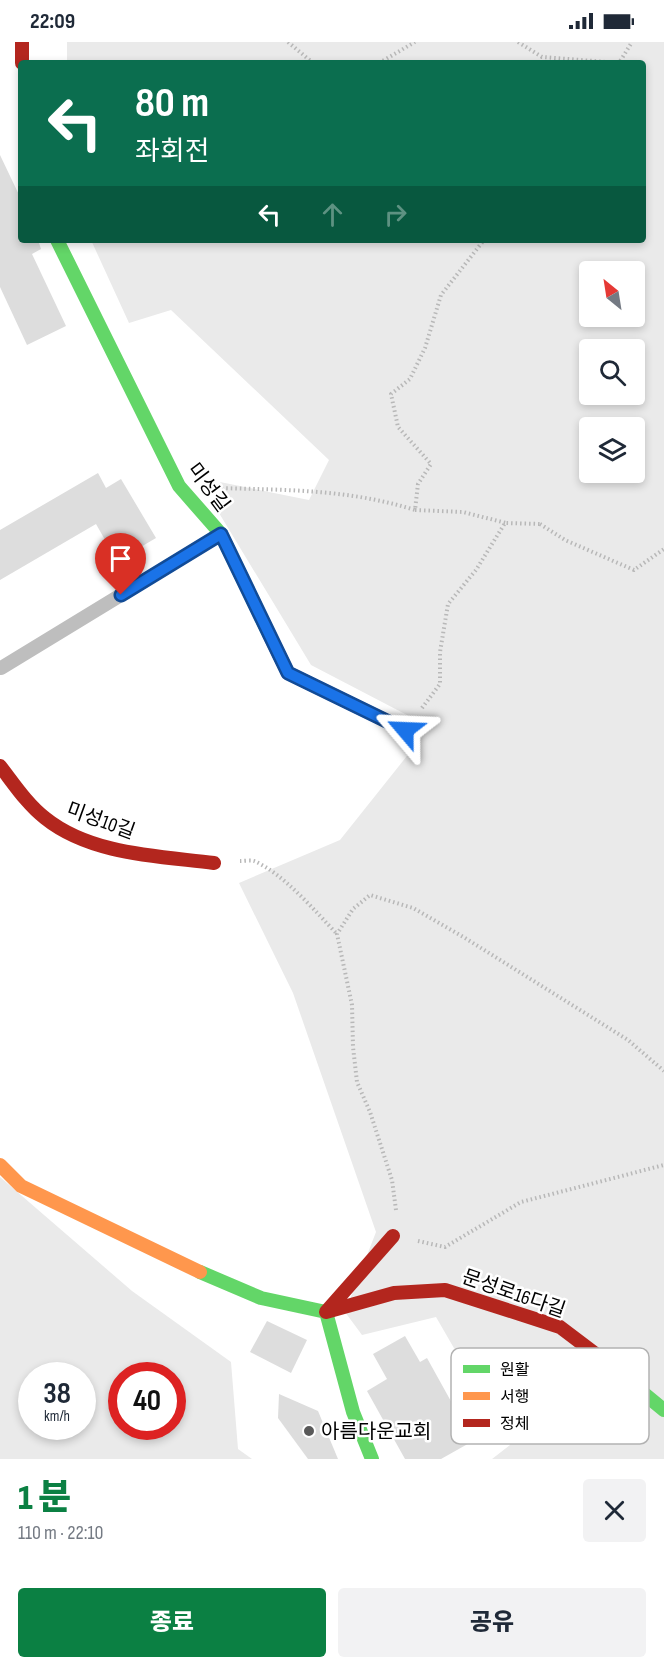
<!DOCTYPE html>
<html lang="ko">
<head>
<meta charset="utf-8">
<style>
  body { margin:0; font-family:"Sofia Sans Condensed","Noto Sans KR",sans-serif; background:#f2f2f3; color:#1f2937; height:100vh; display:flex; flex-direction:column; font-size:22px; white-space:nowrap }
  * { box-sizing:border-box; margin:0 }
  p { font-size:20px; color:#747a83 }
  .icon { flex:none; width:33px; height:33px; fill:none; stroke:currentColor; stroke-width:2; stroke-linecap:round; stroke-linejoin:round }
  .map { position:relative; height:1417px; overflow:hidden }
  .drawer { display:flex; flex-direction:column; background:#fff; flex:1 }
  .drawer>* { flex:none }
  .guide { position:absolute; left:18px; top:18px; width:628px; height:183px; border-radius:6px; box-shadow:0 3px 9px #0003; background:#0b6e4f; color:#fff; overflow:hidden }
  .needle { width:39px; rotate:330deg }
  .tools { position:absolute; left:579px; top:219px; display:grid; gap:12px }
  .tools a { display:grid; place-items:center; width:66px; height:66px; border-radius:6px; background:#fff; box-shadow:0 3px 9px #0003; font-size:30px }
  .speed { position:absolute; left:18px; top:1320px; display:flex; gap:12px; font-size:30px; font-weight:700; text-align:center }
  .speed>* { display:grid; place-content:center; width:78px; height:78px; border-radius:50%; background:#fff; box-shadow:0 3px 9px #0003; line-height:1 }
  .speed small { font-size:15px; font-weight:400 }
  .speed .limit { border:9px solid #d22; background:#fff; color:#111 }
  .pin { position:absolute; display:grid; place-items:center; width:51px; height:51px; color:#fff; margin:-62px -26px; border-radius:50% 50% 50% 0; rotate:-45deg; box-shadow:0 0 6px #0007 }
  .pin .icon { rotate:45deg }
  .me { position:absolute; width:66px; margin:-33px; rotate:296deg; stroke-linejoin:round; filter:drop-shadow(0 0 4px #0008) }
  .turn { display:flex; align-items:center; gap:21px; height:126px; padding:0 18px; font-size:27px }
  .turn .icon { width:78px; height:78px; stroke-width:2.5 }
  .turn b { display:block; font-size:42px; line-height:51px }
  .lanes { display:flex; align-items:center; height:57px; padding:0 18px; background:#0003; justify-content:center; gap:30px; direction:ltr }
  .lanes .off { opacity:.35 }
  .round { display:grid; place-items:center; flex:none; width:63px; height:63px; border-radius:6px; background:#f2f2f3 }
  .overview { display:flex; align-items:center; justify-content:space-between; height:102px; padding:0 18px }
  h1 { font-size:36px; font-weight:800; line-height:45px; color:#0b8043 }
  .primary-button { display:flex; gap:12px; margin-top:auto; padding:12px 18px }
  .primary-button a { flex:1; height:69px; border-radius:6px; background:#0b8043; color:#fff; font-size:24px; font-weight:800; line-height:69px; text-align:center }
  .primary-button a+a { background:#f2f2f3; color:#1f2937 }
  .status { display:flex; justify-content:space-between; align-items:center; height:42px; padding:0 30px; background:#fff; direction:ltr }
  .status svg { height:16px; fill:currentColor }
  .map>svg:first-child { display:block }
  .green { fill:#eaeaea; fill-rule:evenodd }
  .building { fill:#ddd }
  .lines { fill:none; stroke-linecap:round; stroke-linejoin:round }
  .path { stroke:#b8b8b8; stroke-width:4; stroke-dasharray:1.5 3; stroke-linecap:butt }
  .lane { stroke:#bebebe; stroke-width:14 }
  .fast { stroke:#63d668; stroke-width:14 }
  .slow { stroke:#ff974d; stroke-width:14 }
  .jam { stroke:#b3261e; stroke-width:14 }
  .route-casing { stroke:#114b97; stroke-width:15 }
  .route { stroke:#1a73e8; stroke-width:10 }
  .poi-dot { fill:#595959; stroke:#fff; stroke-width:2 }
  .labels { text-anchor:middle; stroke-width:5; stroke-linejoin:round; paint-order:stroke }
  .street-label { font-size:20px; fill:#000; stroke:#fff }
  .poi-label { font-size:20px; fill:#000; stroke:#fff; text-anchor:start }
  .key { fill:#fff; stroke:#b2b2b2; stroke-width:1.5 }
  .key-label { font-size:16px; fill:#000 }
</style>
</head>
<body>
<div class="status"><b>22:09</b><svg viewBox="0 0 49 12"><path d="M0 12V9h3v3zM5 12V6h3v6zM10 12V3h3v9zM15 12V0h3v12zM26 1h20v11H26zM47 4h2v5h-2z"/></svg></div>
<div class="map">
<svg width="664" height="1417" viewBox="0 0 664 1417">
  <rect width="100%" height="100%" fill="#fff"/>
  <!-- green -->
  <g class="green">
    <path d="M67 0H664V1417H492L510 1403 436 1275 362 1293 345 1270 376 1190 293 951 239 841 340 798 430 685 311 623 219 471 220 440 309 458 329 418 171 268 129 281 91 198H644V21H67ZM590 230H634V274H590ZM590 308H634V352H590ZM590 386H634V430H590Z"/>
    <path d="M0 1135 132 1249 231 1320 238 1407 252 1417H0ZM32 1334H82V1384H32ZM122 1334H172V1384H122Z"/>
  </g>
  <!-- building -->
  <g class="building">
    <polygon points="0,113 21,157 21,198 38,198 41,207 32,212 66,284 27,303 0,245"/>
    <polygon points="98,431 106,446 121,437 156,496 117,519 96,482 0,538 0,488"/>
    <polygon points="267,1279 307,1298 291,1331 250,1310"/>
    <polygon points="405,1294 420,1320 427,1316 473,1399 441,1417 405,1417 367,1349 387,1337 373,1312"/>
    <polygon points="279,1352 318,1369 338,1417 308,1417 278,1376"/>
  </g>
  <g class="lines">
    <!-- path -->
    <g class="path">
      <polyline points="288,0 313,21"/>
      <polyline points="518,0 542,15 619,21 632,0"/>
      <polyline points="379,21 415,0"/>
      <path d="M217 446C287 448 348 447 415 468L418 442 431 422 398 385 391 352 410 337 425 306 441 253 484 198"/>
      <polyline points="415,468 463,470 506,481"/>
      <polyline points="540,482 565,498 634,528 664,507"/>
      <polyline points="422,666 440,642 440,610 448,562 476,528 505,481 540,482"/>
      <path d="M240 819C244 819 250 818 254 819 283 831 316 870 337 892"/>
      <polyline points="396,1168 392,1138 370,1070 357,1040 353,1005 352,963 337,892 353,867 370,853 413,866 465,896 628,998 664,1029"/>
      <polyline points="418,1199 445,1205 521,1160 664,1123"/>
    </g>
    <!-- lane -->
    <polyline class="lane" points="1,626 221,492"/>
    <!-- fast -->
    <g class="fast">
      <polyline points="57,198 179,444 221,492 269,592"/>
      <polyline points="200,1230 261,1256 326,1270 353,1370 372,1417"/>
      <polyline points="597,1313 664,1368"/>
    </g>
    <!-- slow -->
    <polyline class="slow" points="0,1123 21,1144 200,1230"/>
    <!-- jam -->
    <g class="jam">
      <polyline points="22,0 22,21"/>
      <polyline points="269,592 288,631 405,688"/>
      <path d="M0 724C14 742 27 762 45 776 91 813 159 814 214 821"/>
      <polyline points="393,1194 326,1270 394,1251 445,1248 560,1285 597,1313"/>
    </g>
  </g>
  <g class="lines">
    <!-- route casing -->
    <g class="route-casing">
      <polyline id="route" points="121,553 221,492 288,631 405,688"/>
    </g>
    <!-- route -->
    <use href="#route" class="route"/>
  </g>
  <!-- markers -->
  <circle class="poi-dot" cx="309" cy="1389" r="6"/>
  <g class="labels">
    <!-- street labels -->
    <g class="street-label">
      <text transform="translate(209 445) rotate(53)" y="7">미성길</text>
      <text transform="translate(101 778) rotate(20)" y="7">미성10길</text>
      <text transform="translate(514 1251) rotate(19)" y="7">문성로16다길</text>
    </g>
    <!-- poi labels -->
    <g class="poi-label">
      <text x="321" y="1396">아름다운교회</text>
    </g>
  </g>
  <!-- legend -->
  <rect x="451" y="1306" width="198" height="96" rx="9" class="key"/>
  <rect x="463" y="1323" width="27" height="8" fill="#63d668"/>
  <rect x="463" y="1350" width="27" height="8" fill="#ff974d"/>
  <rect x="463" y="1377" width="27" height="8" fill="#b3261e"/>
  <g class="key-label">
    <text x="500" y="1333">원활</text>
    <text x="500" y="1360">서행</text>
    <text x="500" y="1387">정체</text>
  </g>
</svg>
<div class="tools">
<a><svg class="needle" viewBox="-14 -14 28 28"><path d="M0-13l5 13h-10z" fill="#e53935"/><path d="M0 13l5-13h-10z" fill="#747a83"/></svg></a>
<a><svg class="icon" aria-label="search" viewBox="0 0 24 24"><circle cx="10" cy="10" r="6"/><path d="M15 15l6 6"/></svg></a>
<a><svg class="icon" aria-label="layers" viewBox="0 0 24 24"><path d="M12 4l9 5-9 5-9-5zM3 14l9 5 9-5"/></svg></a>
</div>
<div class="speed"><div>38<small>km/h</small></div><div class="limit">40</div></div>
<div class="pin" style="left:121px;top:553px;background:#d93025"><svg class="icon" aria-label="arrive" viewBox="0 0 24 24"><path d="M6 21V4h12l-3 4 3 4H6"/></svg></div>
<svg class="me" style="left:405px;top:688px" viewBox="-20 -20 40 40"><path d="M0-17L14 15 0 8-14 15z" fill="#1a73e8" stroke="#fff" stroke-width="4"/></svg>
<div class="guide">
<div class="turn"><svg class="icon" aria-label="left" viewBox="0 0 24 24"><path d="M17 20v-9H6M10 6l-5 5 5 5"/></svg><div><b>80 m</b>좌회전</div></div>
<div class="lanes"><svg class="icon" aria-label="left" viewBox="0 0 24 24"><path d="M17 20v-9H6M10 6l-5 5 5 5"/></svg><svg class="icon off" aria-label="ahead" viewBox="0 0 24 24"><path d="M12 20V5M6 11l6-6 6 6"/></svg><svg class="icon off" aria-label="right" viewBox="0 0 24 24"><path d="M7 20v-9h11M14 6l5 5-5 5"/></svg></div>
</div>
</div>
<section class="drawer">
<div class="overview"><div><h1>1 분</h1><p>110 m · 22:10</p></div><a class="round"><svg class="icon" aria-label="close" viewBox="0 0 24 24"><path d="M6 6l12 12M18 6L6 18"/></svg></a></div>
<div class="primary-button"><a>종료</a><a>공유</a></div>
</section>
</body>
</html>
